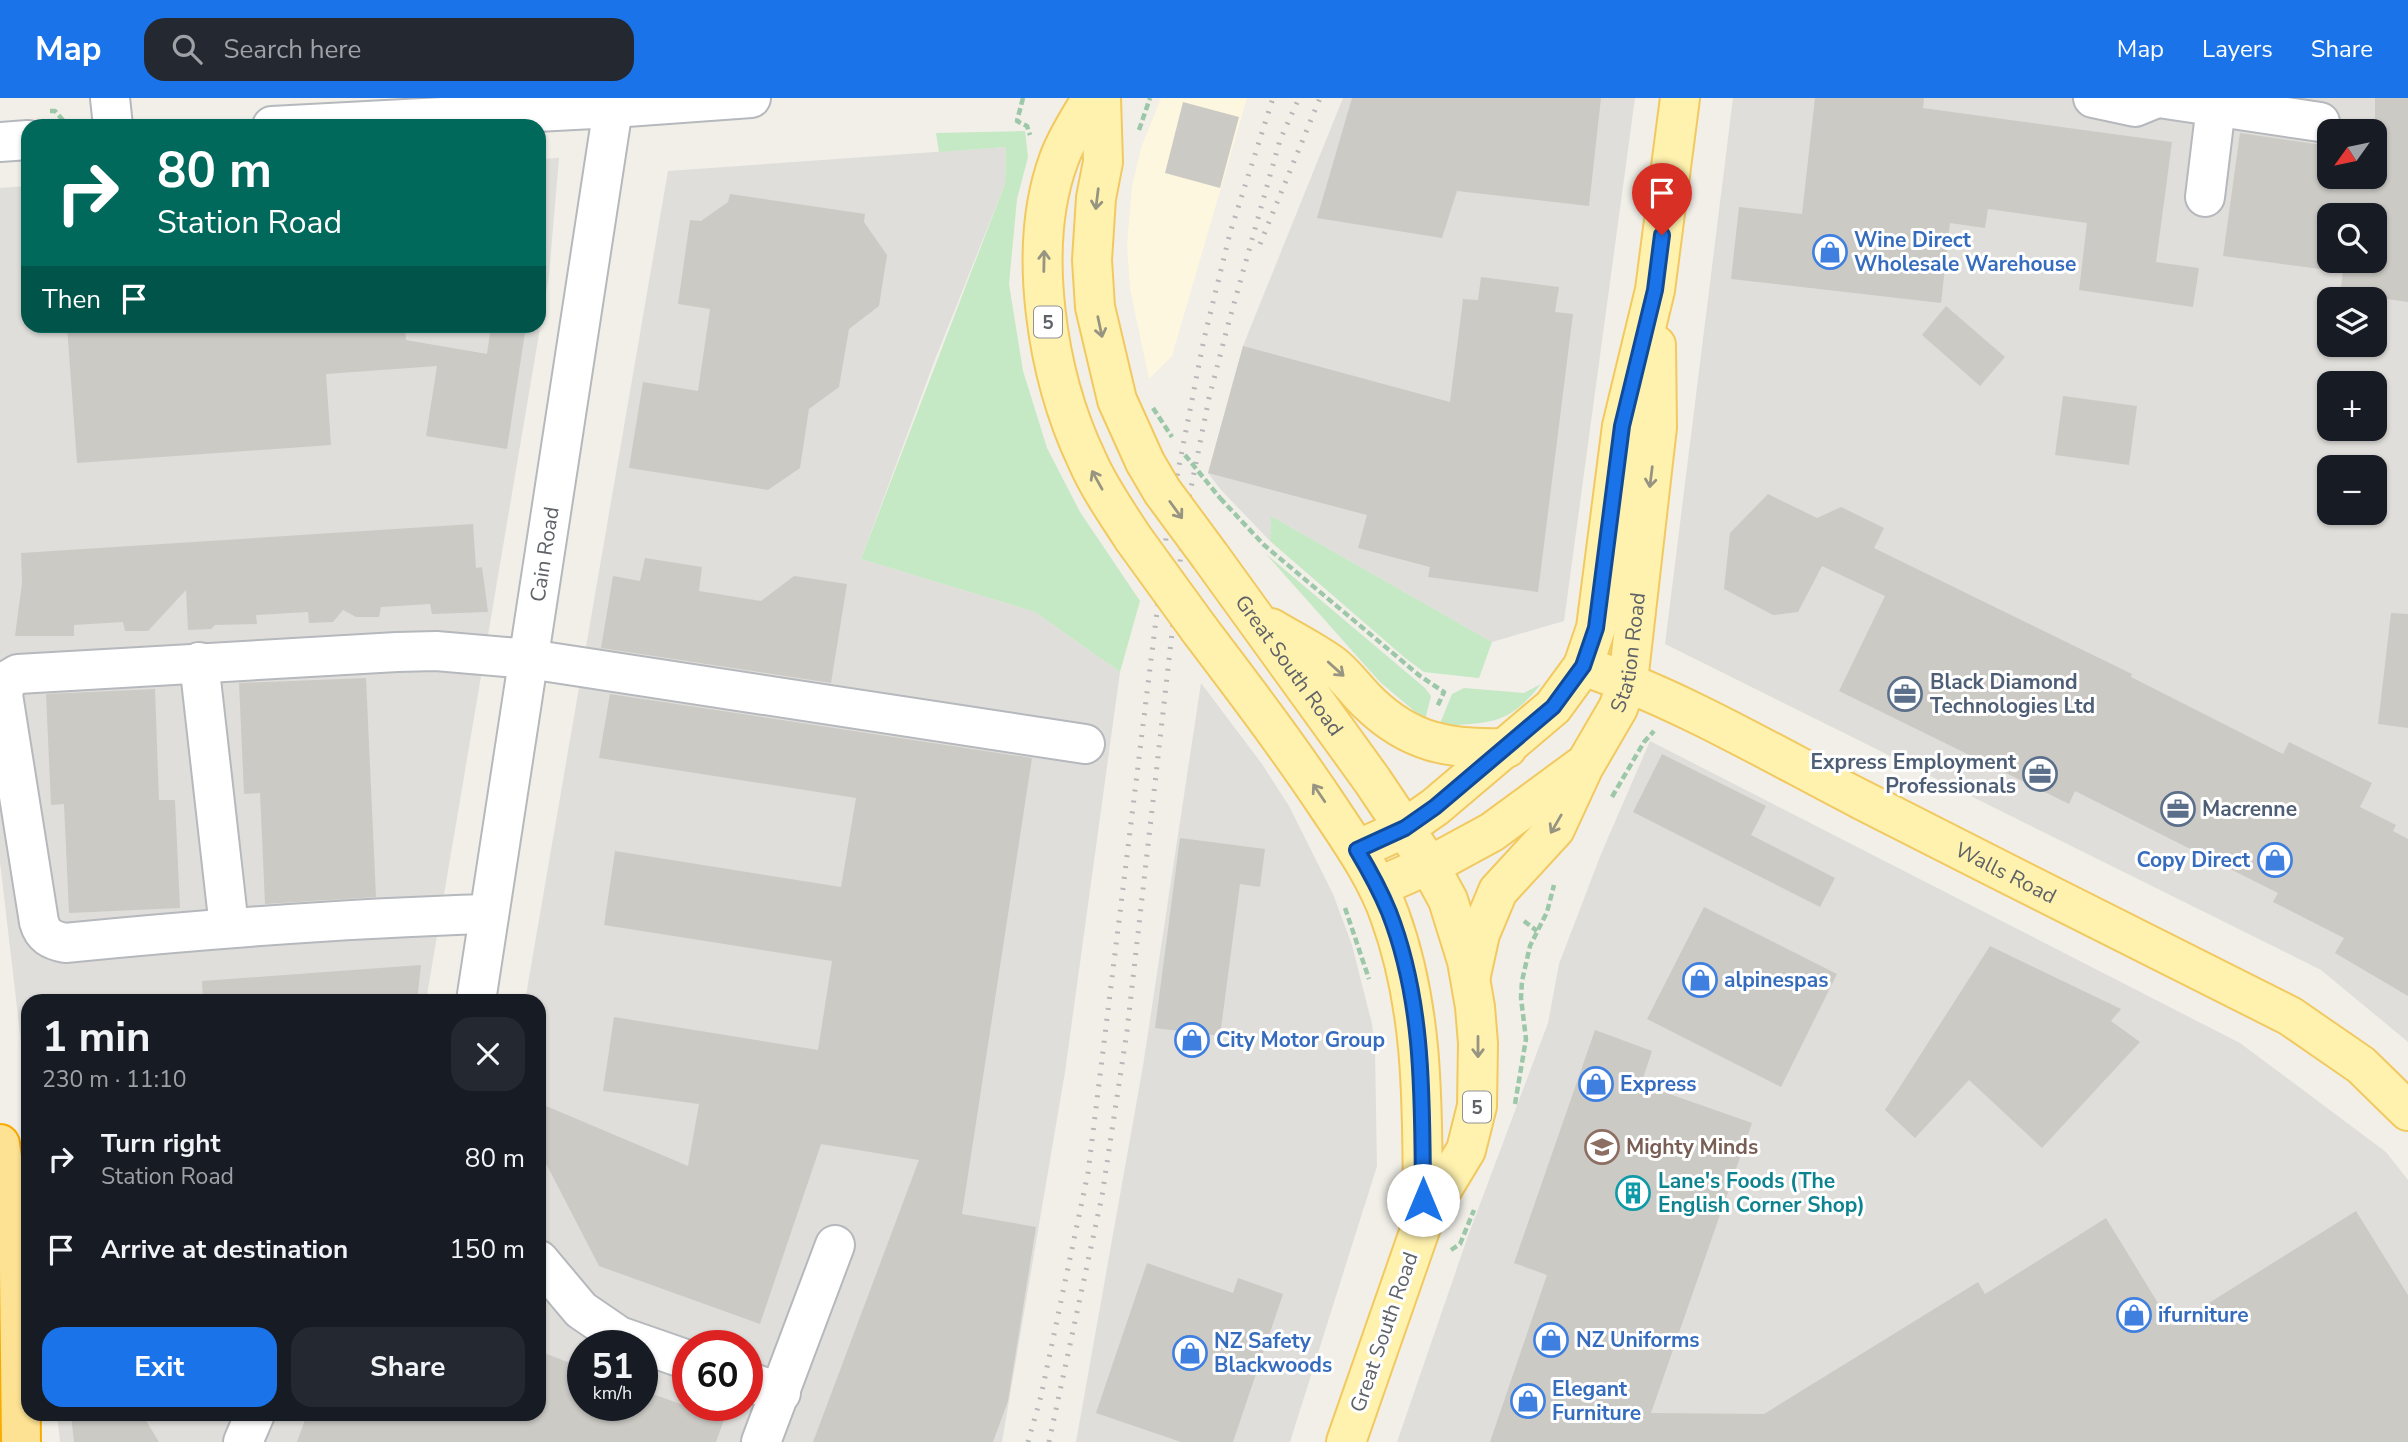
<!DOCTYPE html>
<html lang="en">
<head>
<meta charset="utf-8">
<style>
  body { margin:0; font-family:"Nunito Sans",sans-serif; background:#242831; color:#f1f3f6; height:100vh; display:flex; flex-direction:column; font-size:26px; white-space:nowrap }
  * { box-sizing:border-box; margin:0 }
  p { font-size:23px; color:#9ea1a6 }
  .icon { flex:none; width:38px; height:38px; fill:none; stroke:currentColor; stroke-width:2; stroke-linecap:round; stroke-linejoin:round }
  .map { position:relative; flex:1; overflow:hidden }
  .details { position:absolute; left:21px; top:896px; width:525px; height:427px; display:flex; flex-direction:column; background:#171b24; border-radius:21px; box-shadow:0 2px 5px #0004 }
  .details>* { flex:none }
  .hud { position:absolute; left:21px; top:21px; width:525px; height:214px; border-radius:21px; box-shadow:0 2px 5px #0004; background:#00695c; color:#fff; overflow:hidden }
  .needle { width:46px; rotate:237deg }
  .fabs { position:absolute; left:2317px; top:21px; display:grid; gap:14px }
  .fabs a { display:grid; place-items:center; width:70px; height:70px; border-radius:14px; background:#171b24; box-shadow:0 2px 5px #0004; font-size:35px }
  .speed { position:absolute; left:567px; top:1232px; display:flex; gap:14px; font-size:35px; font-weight:700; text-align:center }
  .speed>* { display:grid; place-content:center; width:91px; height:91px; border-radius:50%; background:#171b24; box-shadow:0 2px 5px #0004; line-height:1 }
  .speed small { font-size:18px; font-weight:400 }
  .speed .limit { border:10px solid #d22; background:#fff; color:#111 }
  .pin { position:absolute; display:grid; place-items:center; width:60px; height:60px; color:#fff; margin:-72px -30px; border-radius:50% 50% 50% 0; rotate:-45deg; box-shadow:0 0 7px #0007 }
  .pin .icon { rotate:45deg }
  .me { position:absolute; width:77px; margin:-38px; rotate:0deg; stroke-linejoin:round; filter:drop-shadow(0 0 5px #0008) }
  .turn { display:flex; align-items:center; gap:24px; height:147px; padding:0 21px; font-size:32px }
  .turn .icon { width:91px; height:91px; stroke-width:2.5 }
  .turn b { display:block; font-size:49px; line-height:60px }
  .then { display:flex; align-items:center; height:66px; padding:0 21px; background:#0003; gap:14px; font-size:26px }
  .round { display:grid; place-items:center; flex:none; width:74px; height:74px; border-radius:21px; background:#242831 }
  .head { display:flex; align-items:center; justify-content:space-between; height:119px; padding:0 21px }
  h1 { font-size:42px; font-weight:700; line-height:52px }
  .cta { display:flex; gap:14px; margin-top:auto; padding:14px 21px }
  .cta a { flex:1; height:80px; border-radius:21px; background:#1a73e8; color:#fff; font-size:28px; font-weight:700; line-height:80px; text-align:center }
  .cta a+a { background:#242831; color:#f1f3f6 }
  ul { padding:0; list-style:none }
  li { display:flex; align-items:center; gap:21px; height:91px; padding:0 21px }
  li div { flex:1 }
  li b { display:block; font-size:26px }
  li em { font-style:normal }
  header { display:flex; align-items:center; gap:42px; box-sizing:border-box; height:98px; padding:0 35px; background:#1a73e8; color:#fff }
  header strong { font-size:33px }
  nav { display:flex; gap:38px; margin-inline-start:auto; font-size:24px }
  .search { width:490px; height:63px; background:#242831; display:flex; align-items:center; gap:18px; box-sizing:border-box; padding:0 24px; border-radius:21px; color:#9ea1a6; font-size:26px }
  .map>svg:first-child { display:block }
  .commercial { fill:#fef7e0 }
  .industrial { fill:#e0deda; fill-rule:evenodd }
  .green { fill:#c5e8c5 }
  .building { fill:#cccac5; fill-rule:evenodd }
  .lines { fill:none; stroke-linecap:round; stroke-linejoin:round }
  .minor-casing { stroke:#b5b8bc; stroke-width:42 }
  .major-casing { stroke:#f2c960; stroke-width:42 }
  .highway-casing { stroke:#f9ab00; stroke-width:42 }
  .path { stroke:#9cc7a9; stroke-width:4.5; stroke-dasharray:7 3.5; stroke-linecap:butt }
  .minor { stroke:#fff; stroke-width:38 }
  .major { stroke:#fff2af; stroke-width:38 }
  .highway { stroke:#fde293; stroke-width:38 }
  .rail { stroke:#b6b7b8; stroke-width:5; stroke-dasharray:2 9; stroke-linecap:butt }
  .major-bridge-casing { stroke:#f2c960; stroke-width:42; stroke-linecap:butt }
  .path-bridge { stroke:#9cc7a9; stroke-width:4.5; stroke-dasharray:7 3.5; stroke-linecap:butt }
  .major-bridge { stroke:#fff2af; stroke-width:38 }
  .oneway { stroke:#979581 }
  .route-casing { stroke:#114b97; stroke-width:18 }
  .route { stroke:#1a73e8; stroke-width:12 }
  .labels { text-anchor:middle; stroke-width:6; stroke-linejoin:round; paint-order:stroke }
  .shield { fill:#fff; stroke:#8f9295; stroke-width:2 }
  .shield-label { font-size:19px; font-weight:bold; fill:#5f6368 }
  .shop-label { font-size:21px; font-weight:bold; fill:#366cbe; stroke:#fff; text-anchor:start }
  .street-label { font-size:21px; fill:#5f6368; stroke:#fff }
  .service-label { font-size:21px; font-weight:bold; fill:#4e5e75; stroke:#fff; text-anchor:start }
  .education-label { font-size:21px; font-weight:bold; fill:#785e54; stroke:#fff; text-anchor:start }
  .culture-label { font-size:21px; font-weight:bold; fill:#0d838f; stroke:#fff; text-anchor:start }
</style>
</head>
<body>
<header>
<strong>Map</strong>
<div class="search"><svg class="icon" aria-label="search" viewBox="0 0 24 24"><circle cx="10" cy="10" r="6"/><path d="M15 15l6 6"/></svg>Search here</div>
<nav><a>Map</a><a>Layers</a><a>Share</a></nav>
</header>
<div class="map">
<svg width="2408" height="1344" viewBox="0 0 2408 1344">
  <rect width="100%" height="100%" fill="#f1efe8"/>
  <!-- commercial -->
  <polygon class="commercial" points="1161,0 1247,0 1172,258 1149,281 1130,190 1127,147 1132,89 1141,50"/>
  <!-- industrial -->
  <g class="industrial">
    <polygon points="1343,0 1635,0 1564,523 1492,544 1271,418 1270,443 1221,392 1208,375 1243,248"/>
    <path d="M1733 0H2408V944L2321 872 1665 546ZM2329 33H2375V79H2329ZM2329 117H2375V163H2329ZM2329 201H2375V247H2329ZM2329 285H2375V331H2329ZM2329 369H2375V415H2329Z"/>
    <path d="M1006 49 1005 86 934 264 861 461 1035 514 1120 574 1065 974 1002 1344H60L57 1316H539V903H525L668 73ZM583 1248H642V1307H583ZM688 1248H747V1307H688Z"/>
    <polygon points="559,60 549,177 426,903 28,903 28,1004 0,764 0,90 28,88 28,228 539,228 539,61"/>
    <polygon points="1201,585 1262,666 1289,708 1333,796 1352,847 1372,926 1375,954 1377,1068 1290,1344 1076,1344 1143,968"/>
    <polygon points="1650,643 2240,945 2386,1054 2408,1082 2408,1344 1397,1344 1468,1138 1548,925 1559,866 1601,756"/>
  </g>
  <!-- green -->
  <g class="green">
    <polygon points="1025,33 1028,59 1017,101 1009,186 1023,273 1047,350 1080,414 1140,503 1120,574 1035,514 861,461 1005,86 1006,49 939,54 936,35"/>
    <polygon points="1271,418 1492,544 1479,580 1424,574 1404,559 1270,443"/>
    <polygon points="1266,456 1425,590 1431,598 1425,622 1380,584"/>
    <path d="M1541 586C1507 629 1489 624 1439 628L1452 596 1464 590 1524 595Z"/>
  </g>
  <!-- building -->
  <g class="building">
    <polygon points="1352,0 1601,0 1589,108 1457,93 1442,140 1317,120"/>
    <polygon points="1815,0 1924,0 1923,10 2172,44 2156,164 2199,170 2193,209 2079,192 2087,125 1988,111 1985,130 1950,125 1941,205 1731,181 1739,109 1802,116"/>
    <path d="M2375 0H2408V204L2340 194 2343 174 2223 158 2240 35 2329 48V79H2375ZM2329 117H2375V163H2329Z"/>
    <polygon points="1183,4 1239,19 1220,90 1165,75"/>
    <polygon points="730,96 865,116 864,124 887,157 879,208 849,231 839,289 809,311 800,370 768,392 629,370 643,284 698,293 710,211 678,206 690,122 701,123 728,104"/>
    <polygon points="1481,179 1559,189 1555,214 1573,216 1538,494 1428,479 1430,469 1358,450 1367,417 1208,375 1243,248 1450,304 1463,201 1478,202"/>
    <polygon points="1946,208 2005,259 1980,288 1922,237"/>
    <polygon points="67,228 405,228 406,242 487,256 491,228 526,228 507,351 426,338 437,268 326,276 331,347 77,365"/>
    <polygon points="2063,298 2137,308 2129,367 2055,357"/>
    <polygon points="1768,396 1817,420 1841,409 1884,430 1874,450 2132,576 2131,579 2283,656 2289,644 2372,685 2360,709 2396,727 2393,733 2408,741 2408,898 2335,855 2344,840 2273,804 2278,795 2075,693 2069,706 1839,593 1885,498 1822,468 1798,514 1773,517 1724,491 1730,435"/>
    <polygon points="473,426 476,470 482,469 488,514 432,516 430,506 381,509 379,519 356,519 343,512 333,524 309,525 308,514 256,517 257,526 215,527 211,531 188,532 186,492 148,533 125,533 123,524 74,527 74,538 15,538 22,485 21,455"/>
    <polygon points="645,460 702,469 699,493 761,503 794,478 847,486 831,585 601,550 613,478 640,483"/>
    <polygon points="2391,515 2408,516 2408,630 2378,626"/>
    <polygon points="366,580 376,799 265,806 260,695 244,696 239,585"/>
    <polygon points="155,591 159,702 175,702 180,810 69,815 64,706 51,707 46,596"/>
    <polygon points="610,596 1032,660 962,1116 1036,1129 1008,1303 993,1344 813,1344 919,1062 821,1046 760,1226 599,1168 539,1052 539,1005 688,1068 699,1006 603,993 614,919 818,952 832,863 604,827 615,753 841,789 856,700 599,660"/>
    <polygon points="1662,656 1766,708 1751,737 1835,780 1820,809 1633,714"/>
    <polygon points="1180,740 1265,751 1260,789 1240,786 1220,938 1155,930"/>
    <polygon points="1704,809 1837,876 1781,989 1647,921"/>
    <polygon points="1990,848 2121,911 2111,923 2140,944 2042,1050 1969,982 1915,1040 1885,1012"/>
    <polygon points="421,867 417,903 203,903 202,883"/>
    <polygon points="1595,932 1652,953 1641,986 1752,1025 1651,1315 1764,1316 1978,1184 1985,1196 2106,1120 2172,1228 2356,1113 2408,1197 2408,1344 1490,1344 1547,1177 1514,1165"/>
    <polygon points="1147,1165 1233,1195 1238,1180 1283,1196 1233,1344 1181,1344 1096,1315"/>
    <polygon points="539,1253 583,1270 583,1307 642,1307 642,1292 724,1322 716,1344 297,1344 307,1316 539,1316"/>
    <polygon points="71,1316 142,1316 159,1344 74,1344"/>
  </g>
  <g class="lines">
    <!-- minor casing -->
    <g class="minor-casing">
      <g id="minor">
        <polyline points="110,0 113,28"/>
        <polyline points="2093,0 2135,9 2157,0"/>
        <polyline points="2159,0 2320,24"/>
        <polyline points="272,28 613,10 751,0"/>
        <polyline points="0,44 28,42"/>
        <polyline points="2205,99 2216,8"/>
        <polyline points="199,564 229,829"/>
        <path d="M489 816C347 820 207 831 65 845 51 842 43 838 39 824L3 597 6 583 18 576 397 554 436 553 529 561 1085 646"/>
        <path id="s1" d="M476 903 613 10"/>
        <polyline points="539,1162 581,1212 619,1238 688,1262"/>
        <polyline points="747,1283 781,1295"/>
        <polyline points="243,1344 255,1316"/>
        <polyline points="761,1344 835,1147"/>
      </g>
    </g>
    <!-- major casing -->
    <g class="major-casing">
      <g id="major">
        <path d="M1092 0C1080 20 1067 39 1059 61 1026 150 1047 278 1087 362 1099 390 1117 415 1133 440"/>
        <polyline points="1101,0 1103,64 1096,100 1092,162 1095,209 1117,302 1145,364"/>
        <path id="s2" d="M1210 458 1372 682 1429 767 1448 802 1467 863 1475 909 1478 945 1477 1008 1466 1052 1423 1123 1346 1344"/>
        <path d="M1271 530C1291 542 1313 553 1331 566 1345 576 1356 593 1369 605 1410 645 1450 652 1507 650"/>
        <path d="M1199 531C1243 589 1287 647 1327 707 1351 743 1376 778 1390 818 1426 917 1422 1020 1423 1123"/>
        <path id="s3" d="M1583 568C1680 601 1769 654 1860 701 2003 774 2147 846 2290 918L2361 967 2408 1013"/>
        <polyline points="1357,752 1405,730 1435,709 1553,609 1583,568 1596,530 1622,328 1655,192 1680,0"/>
        <path id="s4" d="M1378 789 1446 759 1492 734 1586 665 1618 610 1628 583 1657 329 1656 247"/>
        <polyline points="1471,877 1480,836 1498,793 1555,731 1585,666"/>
      </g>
    </g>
    <!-- highway casing -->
    <g class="highway-casing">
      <polyline id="highway" points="0,1046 19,1171 21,1344"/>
    </g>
    <!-- path -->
    <g class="path">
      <polyline points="1023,0 1017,23 1027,28 1030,37"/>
      <polyline points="50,13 55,13 68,28"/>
      <polyline points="1139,32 1150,0"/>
      <polyline points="1220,400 1264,447 1420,578 1444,594 1437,609"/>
      <polyline points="1612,699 1644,644 1654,633"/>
      <polyline points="1345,810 1369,881"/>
      <polyline points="1524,823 1537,833"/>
      <polyline points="1515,1006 1526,941 1521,900 1522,883 1530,848 1547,814 1554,787"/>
      <polyline points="1451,1152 1460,1146 1474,1112"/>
    </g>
    <!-- minor -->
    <use href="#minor" class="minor"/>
    <!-- major -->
    <use href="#major" class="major"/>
    <!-- highway -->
    <use href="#highway" class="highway"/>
    <!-- rail -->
    <g class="rail">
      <polyline points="1260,146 1320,0"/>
      <polyline points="1028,1344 1041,1298 1088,1075 1168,424 1204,241 1230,135 1273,0"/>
      <polyline points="1049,1344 1102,1098 1127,933 1185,420 1209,300 1228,227 1280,42 1299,0"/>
    </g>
    <!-- major-bridge casing -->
    <g class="major-bridge-casing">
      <g id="major-bridge">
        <polyline points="1145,364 1162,393 1210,458"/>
        <polyline points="1133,440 1199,531"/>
      </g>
    </g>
    <!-- path-bridge -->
    <g class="path-bridge">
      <polyline points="1153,310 1172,339"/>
      <polyline points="1185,357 1220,400"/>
    </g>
    <!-- major-bridge -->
    <use href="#major-bridge" class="major-bridge"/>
  </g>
  <!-- one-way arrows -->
  <defs><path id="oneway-shaft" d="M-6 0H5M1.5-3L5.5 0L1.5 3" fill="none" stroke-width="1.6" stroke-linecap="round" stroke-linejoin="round" transform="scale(1.75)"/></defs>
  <g class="oneway">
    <use href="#oneway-shaft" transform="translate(1097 101) rotate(97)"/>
    <use href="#oneway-shaft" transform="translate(1044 163) rotate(-89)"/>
    <use href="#oneway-shaft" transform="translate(1100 229) rotate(78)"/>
    <use href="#oneway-shaft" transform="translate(1651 379) rotate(97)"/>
    <use href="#oneway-shaft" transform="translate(1097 382) rotate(-119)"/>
    <use href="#oneway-shaft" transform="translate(1176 412) rotate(54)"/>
    <use href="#oneway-shaft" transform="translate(1336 571) rotate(42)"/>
    <use href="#oneway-shaft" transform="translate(1319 695) rotate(-124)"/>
    <use href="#oneway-shaft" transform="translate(1556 726) rotate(120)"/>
    <use href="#oneway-shaft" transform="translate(1478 949) rotate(90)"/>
  </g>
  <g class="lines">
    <!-- route casing -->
    <g class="route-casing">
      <path id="route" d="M1423 1102C1422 1005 1425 906 1389 814 1380 792 1369 772 1357 752L1405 730 1435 709 1553 609 1583 568 1596 530 1622 328 1655 192 1662 137"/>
    </g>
    <!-- route -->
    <use href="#route" class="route"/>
  </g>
  <!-- icons -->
  <defs>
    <g id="shop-ring" transform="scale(1.75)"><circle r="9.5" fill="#fff" stroke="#3f7fe0" stroke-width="1.5"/><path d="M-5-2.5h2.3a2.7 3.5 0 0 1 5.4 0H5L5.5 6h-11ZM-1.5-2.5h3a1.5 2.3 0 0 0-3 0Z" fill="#3f7fe0"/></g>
    <g id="office-ring" transform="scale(1.75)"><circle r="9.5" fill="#fff" stroke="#5c6f8a" stroke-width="1.5"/><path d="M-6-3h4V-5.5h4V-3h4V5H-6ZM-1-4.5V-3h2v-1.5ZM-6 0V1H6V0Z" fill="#5c6f8a"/></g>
    <g id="school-ring" transform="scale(1.75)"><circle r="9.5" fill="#fff" stroke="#8d6e63" stroke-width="1.5"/><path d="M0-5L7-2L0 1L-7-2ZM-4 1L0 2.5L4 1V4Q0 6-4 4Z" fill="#8d6e63"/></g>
    <g id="building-ring" transform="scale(1.75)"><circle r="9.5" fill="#fff" stroke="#0f9aa8" stroke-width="1.5"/><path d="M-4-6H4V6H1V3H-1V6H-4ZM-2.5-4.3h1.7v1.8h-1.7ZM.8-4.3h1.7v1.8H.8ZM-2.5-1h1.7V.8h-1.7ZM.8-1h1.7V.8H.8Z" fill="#0f9aa8"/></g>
  </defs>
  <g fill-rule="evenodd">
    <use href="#shop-ring" x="1830" y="154"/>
    <use href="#office-ring" x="1905" y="596"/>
    <use href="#office-ring" x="2040" y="676"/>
    <use href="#office-ring" x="2178" y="711"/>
    <use href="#shop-ring" x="2275" y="762"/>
    <use href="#shop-ring" x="1700" y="882"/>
    <use href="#shop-ring" x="1192" y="942"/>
    <use href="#shop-ring" x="1596" y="986"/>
    <use href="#school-ring" x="1602" y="1049"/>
    <use href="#building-ring" x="1633" y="1095"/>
    <use href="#shop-ring" x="2134" y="1217"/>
    <use href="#shop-ring" x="1551" y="1242"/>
    <use href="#shop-ring" x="1190" y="1255"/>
    <use href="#shop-ring" x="1528" y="1303"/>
  </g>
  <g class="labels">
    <!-- shield labels -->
    <g class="shield">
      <rect x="1034" y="208.5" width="28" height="31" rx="5"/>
      <rect x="1463" y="993.5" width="28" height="31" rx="5"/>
    </g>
    <g class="shield-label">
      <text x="1048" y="231">5</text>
      <text x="1477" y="1016">5</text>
    </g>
    <!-- shop labels -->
    <g class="shop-label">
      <text x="1854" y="149">Wine Direct<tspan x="1854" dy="24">Wholesale Warehouse</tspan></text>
      <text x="2250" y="769" text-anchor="end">Copy Direct</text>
      <text x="1724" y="889">alpinespas</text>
      <text x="1216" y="949">City Motor Group</text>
      <text x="1620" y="993">Express</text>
      <text x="2158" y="1224">ifurniture</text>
      <text x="1576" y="1249">NZ Uniforms</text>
      <text x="1214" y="1250">NZ Safety<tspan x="1214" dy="24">Blackwoods</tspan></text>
      <text x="1552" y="1298">Elegant<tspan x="1552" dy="24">Furniture</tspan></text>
    </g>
    <!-- street labels -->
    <g class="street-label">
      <text dy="7" stroke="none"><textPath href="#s1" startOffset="452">Cain Road</textPath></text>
      <text dy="7" stroke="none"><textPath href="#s4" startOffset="364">Station Road</textPath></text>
      <text dy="7" stroke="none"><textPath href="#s2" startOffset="135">Great South Road</textPath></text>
      <text dy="7" stroke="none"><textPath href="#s3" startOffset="471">Walls Road</textPath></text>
      <text transform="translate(1384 1234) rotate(-71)" y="7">Great South Road</text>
    </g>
    <!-- service labels -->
    <g class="service-label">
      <text x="1930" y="591">Black Diamond<tspan x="1930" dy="24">Technologies Ltd</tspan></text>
      <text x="2016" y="671" text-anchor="end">Express Employment<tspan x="2016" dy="24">Professionals</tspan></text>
      <text x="2202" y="718">Macrenne</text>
    </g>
    <!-- education labels -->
    <g class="education-label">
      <text x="1626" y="1056">Mighty Minds</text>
    </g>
    <!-- culture labels -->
    <g class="culture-label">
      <text x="1658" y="1090">Lane's Foods (The<tspan x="1658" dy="24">English Corner Shop)</tspan></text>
    </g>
  </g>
</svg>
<div class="fabs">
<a><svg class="needle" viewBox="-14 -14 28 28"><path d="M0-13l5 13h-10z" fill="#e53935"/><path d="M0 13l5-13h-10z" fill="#9ea1a6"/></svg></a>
<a><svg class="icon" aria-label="search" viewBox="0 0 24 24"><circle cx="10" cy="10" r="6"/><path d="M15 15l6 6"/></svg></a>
<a><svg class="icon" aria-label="layers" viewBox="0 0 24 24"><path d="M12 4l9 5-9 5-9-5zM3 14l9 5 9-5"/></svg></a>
<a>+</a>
<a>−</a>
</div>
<div class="speed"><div>51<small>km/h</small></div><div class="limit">60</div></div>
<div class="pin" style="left:1662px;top:137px;background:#d93025"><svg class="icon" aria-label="arrive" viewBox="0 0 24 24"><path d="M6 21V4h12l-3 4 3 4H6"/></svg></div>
<svg class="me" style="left:1423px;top:1102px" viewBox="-20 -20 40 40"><circle r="19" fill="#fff"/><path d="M0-13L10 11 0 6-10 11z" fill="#1a73e8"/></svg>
<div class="hud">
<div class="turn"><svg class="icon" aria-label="right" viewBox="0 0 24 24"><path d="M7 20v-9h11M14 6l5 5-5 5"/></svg><div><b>80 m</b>Station Road</div></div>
<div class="then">Then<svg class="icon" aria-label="arrive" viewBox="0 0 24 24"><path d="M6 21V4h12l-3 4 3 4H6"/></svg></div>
</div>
<section class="details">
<div class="head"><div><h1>1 min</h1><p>230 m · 11:10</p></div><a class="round"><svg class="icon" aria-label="close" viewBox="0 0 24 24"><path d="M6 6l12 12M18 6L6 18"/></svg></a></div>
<ul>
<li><svg class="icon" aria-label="right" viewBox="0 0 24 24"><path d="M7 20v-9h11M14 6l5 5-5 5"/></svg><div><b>Turn right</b><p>Station Road</p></div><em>80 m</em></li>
<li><svg class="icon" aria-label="arrive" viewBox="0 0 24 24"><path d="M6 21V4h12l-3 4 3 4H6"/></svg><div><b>Arrive at destination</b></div><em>150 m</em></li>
</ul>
<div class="cta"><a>Exit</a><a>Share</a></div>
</section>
</div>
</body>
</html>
